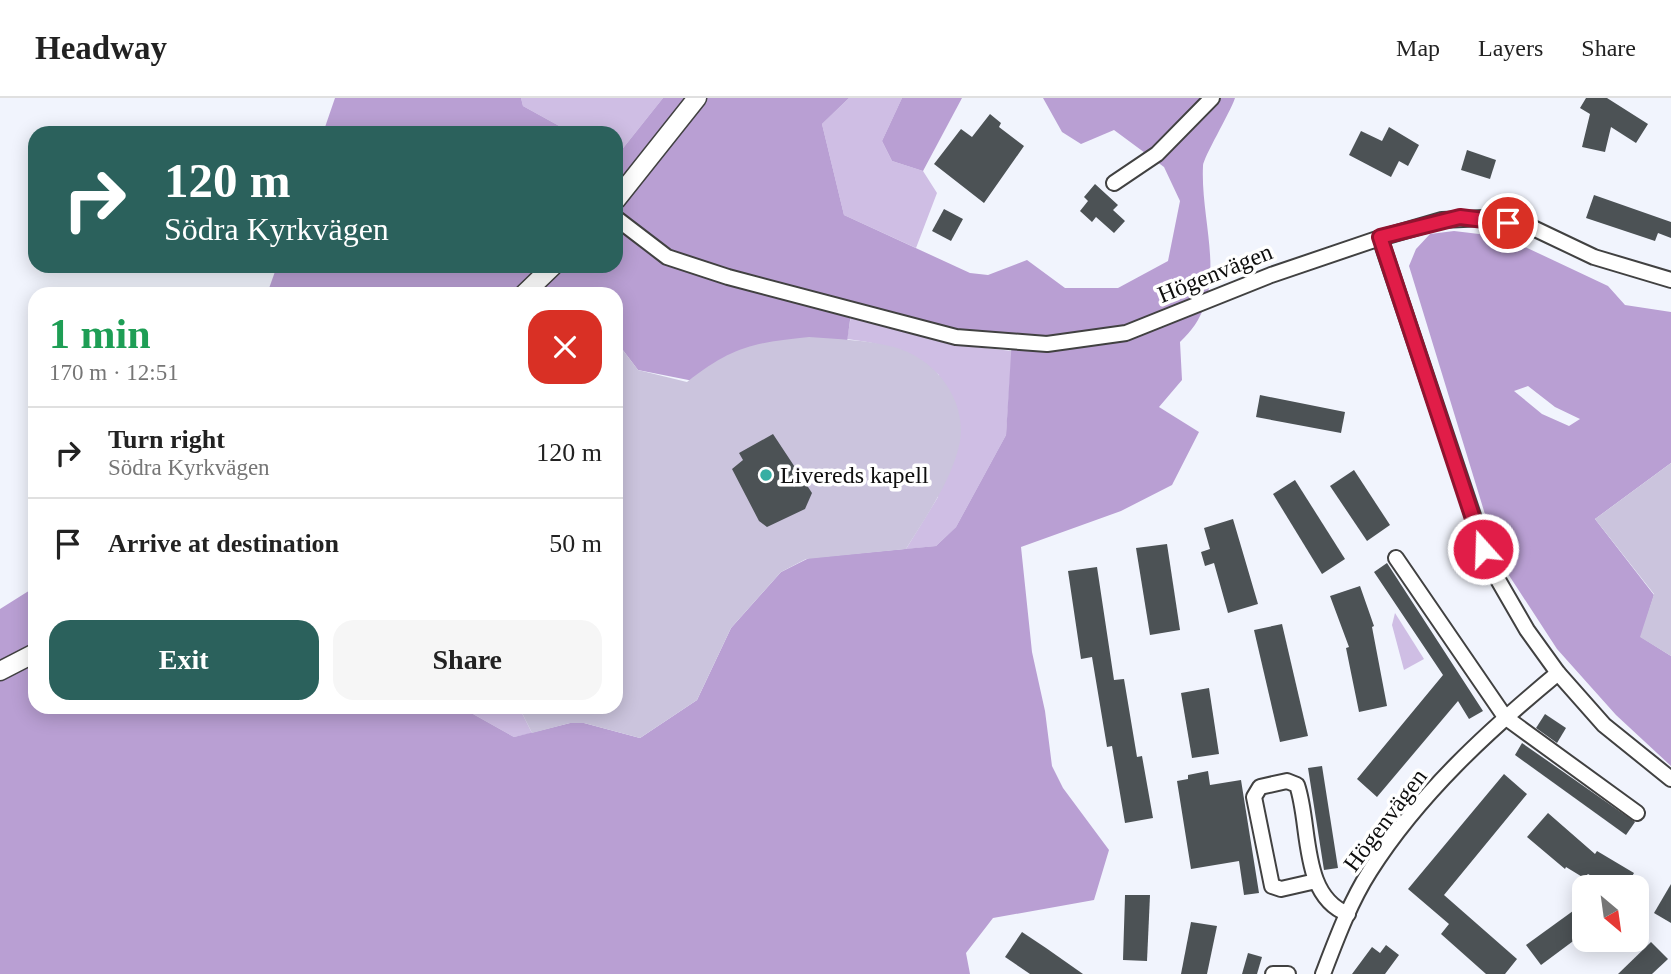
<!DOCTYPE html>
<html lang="en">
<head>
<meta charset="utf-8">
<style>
  body { margin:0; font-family:Georgia,serif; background:#f6f6f6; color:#222; height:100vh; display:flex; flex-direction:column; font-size:26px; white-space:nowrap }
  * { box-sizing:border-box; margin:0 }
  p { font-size:23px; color:#767676 }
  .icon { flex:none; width:38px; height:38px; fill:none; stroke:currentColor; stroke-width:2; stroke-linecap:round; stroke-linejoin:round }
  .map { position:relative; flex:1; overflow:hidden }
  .panel { position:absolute; left:28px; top:189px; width:595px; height:427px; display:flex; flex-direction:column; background:#fff; border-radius:21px; box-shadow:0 4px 18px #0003 }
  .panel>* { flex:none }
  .guide { position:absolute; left:28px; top:28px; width:595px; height:147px; border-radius:21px; box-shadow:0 4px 18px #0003; background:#2b615c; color:#fff; overflow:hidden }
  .needle { width:46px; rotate:151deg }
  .buttons { position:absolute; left:1572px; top:777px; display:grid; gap:14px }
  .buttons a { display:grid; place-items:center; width:77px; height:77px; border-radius:14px; background:#fff; box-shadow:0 4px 18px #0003; font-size:35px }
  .pin { position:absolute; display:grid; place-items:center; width:60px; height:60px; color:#fff; margin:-30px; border:4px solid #fff; border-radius:50%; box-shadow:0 2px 7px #0007 }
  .me { position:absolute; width:77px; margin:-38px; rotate:340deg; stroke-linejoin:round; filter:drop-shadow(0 0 5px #0008) }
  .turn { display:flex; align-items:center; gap:24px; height:147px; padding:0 21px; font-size:32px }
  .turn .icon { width:91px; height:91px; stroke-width:2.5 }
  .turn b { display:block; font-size:49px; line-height:60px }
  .round { display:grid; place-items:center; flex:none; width:74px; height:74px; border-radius:21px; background:#f6f6f6 }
  .headline { display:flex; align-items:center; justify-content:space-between; height:119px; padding:0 21px }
  h1 { font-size:42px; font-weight:800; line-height:52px; color:#1e9e55 }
  .cta { display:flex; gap:14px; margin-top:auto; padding:14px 21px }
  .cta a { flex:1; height:80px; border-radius:21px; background:#2b615c; color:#fff; font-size:28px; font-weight:800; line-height:80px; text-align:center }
  .cta a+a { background:#f6f6f6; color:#222 }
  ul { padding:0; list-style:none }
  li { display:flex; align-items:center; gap:21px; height:91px; padding:0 21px; border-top:2px solid #e0e0e0 }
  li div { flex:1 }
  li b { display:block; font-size:26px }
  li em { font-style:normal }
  header { display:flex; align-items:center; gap:42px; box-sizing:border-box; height:98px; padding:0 35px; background:#fff; border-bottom:2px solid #e0e0e0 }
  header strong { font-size:33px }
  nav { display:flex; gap:38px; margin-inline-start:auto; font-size:24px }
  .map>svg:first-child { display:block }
  .green { fill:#cfbee4 }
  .forest { fill:#b99fd3; fill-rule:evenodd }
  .cemetery { fill:#cbc4dd }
  .building { fill:#4c5255 }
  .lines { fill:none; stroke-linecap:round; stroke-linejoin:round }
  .minor-casing { stroke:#414141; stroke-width:18 }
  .tertiary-casing { stroke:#414141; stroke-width:21 }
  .minor { stroke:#fff; stroke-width:14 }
  .tertiary { stroke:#fff; stroke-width:18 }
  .route-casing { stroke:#92132f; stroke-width:18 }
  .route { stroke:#e11d48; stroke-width:12 }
  .poi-dot { fill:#36aea3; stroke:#fff; stroke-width:2.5 }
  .labels { text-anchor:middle; stroke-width:7; stroke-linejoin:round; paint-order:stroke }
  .street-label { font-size:24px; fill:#0e0e0e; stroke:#fff }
  .poi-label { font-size:24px; fill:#0e0e0e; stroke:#fff; text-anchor:start }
</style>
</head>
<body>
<header>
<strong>Headway</strong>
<nav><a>Map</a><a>Layers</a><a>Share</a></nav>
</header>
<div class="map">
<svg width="1671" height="876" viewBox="0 0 1671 876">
  <rect width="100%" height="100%" fill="#f1f4fd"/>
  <!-- green -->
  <g class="green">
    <polygon points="521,0 663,0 616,59 616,35 572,35 523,8"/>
    <polygon points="849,0 902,0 882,43 892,63 923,73 937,95 916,150 844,117 822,26"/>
    <path d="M851 218 949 246 1012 253 1006 337 956 429 936 448 906 451 938 399 939 277C909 253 886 246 847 241Z"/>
    <polygon points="1395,515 1424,561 1404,572 1392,527"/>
    <polygon points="469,609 519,609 532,635 514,639 473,616"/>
  </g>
  <!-- forest -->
  <g class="forest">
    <polygon points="335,0 521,0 523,8 572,35 323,35"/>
    <path d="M663 0H849L822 26 844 117 970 175 988 177 1027 162 1065 190H1118L1168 163 1180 103 1164 69 1114 32 1081 46 1062 34 1043 0H1235C1230 15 1203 60 1203 68 1200 129 1233 196 1180 244L1182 282 1159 309 1199 334 1172 387 1121 413 1021 449 1032 554 1045 613 1052 668 1063 690 1109 752 1094 802 993 820 966 855 970 876H0V511L35 489V609H469L473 616 514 639 570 625H584L640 640 697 602 731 530 781 474 809 460 936 448 956 429 1006 337 1012 240 974 237 852 208 843 273 900 324 638 272 616 243V196H267L277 168H616V59Z"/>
    <polygon points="902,0 962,0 923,73 892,63 882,43"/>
    <path d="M1454 133 1504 139 1608 188 1625 207 1671 214V365L1595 421 1654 497 1641 539 1671 558V668L1616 617 1557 551 1499 462 1409 168 1416 151 1430 136ZM1528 288 1555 309 1580 321 1569 328 1542 316 1514 293Z"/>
  </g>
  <!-- cemetery -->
  <g class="cemetery">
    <path d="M809 239C838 241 867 242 894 249 938 261 971 307 958 352 948 388 925 420 906 451L806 461 781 474 731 530 697 602 640 640 584 625H570L532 635 519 609H616V243L638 272 687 284C733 248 753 245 809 239Z"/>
    <polygon points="1671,365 1671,558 1640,539 1654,496 1595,421"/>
  </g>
  <!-- building -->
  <g class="building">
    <polygon points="1586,0 1607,0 1648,26 1636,45 1611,29 1605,54 1582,49 1590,16 1580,10"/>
    <polygon points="990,16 1001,25 999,29 1024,48 984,105 934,66 961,31 972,39"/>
    <polygon points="1389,29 1419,47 1408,68 1399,63 1391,79 1349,57 1361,33 1382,43"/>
    <polygon points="1467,52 1496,62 1490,81 1461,72"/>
    <polygon points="1095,86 1118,107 1113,112 1125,123 1114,135 1096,119 1092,124 1080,113 1088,103 1084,99"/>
    <polygon points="1594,97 1671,124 1671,140 1658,135 1655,143 1586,120"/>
    <polygon points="944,111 963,121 951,143 932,133"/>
    <polygon points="1260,297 1345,314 1341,335 1256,319"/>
    <polygon points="773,336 812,395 805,411 767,429 759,423 732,371 743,362 739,355"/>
    <polygon points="1354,372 1390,427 1367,443 1330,388"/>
    <polygon points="1295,382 1345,461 1322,476 1273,396"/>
    <polygon points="1233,421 1258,506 1228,515 1214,465 1205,468 1201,454 1210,451 1204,430"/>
    <polygon points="1167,446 1180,532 1150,537 1136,450"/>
    <polygon points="1387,465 1483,613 1469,621 1458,603 1377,699 1357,681 1443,577 1374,474"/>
    <polygon points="1097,469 1114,582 1124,581 1137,659 1142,658 1153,720 1125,725 1112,648 1107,649 1092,559 1081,561 1068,473"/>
    <polygon points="1360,488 1374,528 1372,529 1387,608 1359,614 1346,550 1349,549 1330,498"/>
    <polygon points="1282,526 1308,638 1280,644 1254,532"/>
    <polygon points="1209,590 1219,656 1192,660 1181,595"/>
    <polygon points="1545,616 1566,630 1557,645 1536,630"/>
    <polygon points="1522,645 1635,724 1626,737 1515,657"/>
    <polygon points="1322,668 1338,770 1324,772 1308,670"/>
    <polygon points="1208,673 1210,687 1241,682 1259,795 1244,797 1239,763 1191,771 1177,683 1188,681 1188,677"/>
    <polygon points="1504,676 1527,696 1444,797 1517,861 1505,876 1486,876 1441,836 1449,826 1408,791"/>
    <polygon points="1548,715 1595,756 1597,753 1634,775 1626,789 1611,789 1588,776 1584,780 1566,769 1565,771 1527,739"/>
    <polygon points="1671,786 1671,825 1654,815"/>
    <polygon points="1125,797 1150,797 1147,863 1123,862"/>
    <polygon points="1584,805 1584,835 1541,867 1526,847"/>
    <polygon points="1191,824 1217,828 1207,876 1181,876"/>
    <polygon points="1022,834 1046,850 1083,876 1030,876 1005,859"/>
    <polygon points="1651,844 1668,861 1652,876 1618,876"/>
    <polygon points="1386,847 1399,857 1385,876 1352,876 1372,849 1380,855"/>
    <polygon points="1248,855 1262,859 1257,876 1242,876"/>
  </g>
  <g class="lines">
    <!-- minor casing -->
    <g class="minor-casing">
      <g id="minor">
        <polyline points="1114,85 1157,56 1212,0"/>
        <polyline points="616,120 667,159 728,179 956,239 1047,246 1126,235 1271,177 1380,140 1490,468 1527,532 1558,575 1604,627 1671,681"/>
        <polyline points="1380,140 1442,122 1484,120 1533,130 1594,159 1671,182"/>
        <polyline points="1396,460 1505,619 1637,715"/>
        <path d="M1316 783 1281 791 1272 788 1254 699 1260 689 1287 683 1297 687C1311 727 1300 798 1348 816"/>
        <polyline points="1273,876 1288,876"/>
        <path d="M1323 876C1336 842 1350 804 1370 773 1419 696 1488 633 1558 575"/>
      </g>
    </g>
    <!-- tertiary casing -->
    <g class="tertiary-casing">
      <g id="tertiary">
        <polyline points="616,102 697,0"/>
        <polyline points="524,196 553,168"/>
        <polyline points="0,573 35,555"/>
      </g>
    </g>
    <!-- minor -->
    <use href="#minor" class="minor"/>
    <!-- tertiary -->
    <use href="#tertiary" class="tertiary"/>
  </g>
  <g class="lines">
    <!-- route casing -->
    <g class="route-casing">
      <polyline id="route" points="1483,451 1380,139 1460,119 1508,125"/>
    </g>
    <!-- route -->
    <use href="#route" class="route"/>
  </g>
  <!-- markers -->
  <circle class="poi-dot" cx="766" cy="377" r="7"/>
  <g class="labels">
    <!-- street labels -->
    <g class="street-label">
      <text transform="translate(1215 175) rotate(-22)" y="8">Högenvägen</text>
      <text transform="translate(1385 722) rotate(-53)" y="8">Högenvägen</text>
    </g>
    <!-- poi labels -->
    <g class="poi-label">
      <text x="780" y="385">Livereds kapell</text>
    </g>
  </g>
</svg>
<div class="buttons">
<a><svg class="needle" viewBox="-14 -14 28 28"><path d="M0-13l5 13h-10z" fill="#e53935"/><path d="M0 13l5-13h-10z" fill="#767676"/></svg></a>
</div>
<div class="pin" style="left:1508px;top:125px;background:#d93025"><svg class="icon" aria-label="arrive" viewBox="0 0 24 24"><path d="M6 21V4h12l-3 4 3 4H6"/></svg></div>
<svg class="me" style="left:1483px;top:451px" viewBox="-20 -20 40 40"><circle r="17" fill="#e11d48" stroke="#fff" stroke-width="3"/><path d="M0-11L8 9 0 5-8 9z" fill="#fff"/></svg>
<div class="guide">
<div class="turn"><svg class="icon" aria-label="right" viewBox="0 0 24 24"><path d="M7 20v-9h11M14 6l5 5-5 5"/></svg><div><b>120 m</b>Södra Kyrkvägen</div></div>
</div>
<section class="panel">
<div class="headline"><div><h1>1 min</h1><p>170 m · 12:51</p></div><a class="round" style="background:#d93025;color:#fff"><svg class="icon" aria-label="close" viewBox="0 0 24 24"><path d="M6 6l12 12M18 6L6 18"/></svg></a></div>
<ul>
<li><svg class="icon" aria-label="right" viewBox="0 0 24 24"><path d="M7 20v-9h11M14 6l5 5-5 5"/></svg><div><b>Turn right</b><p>Södra Kyrkvägen</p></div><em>120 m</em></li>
<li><svg class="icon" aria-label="arrive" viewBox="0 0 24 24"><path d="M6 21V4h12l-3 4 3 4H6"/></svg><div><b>Arrive at destination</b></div><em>50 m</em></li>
</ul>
<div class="cta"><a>Exit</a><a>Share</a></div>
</section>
</div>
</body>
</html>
